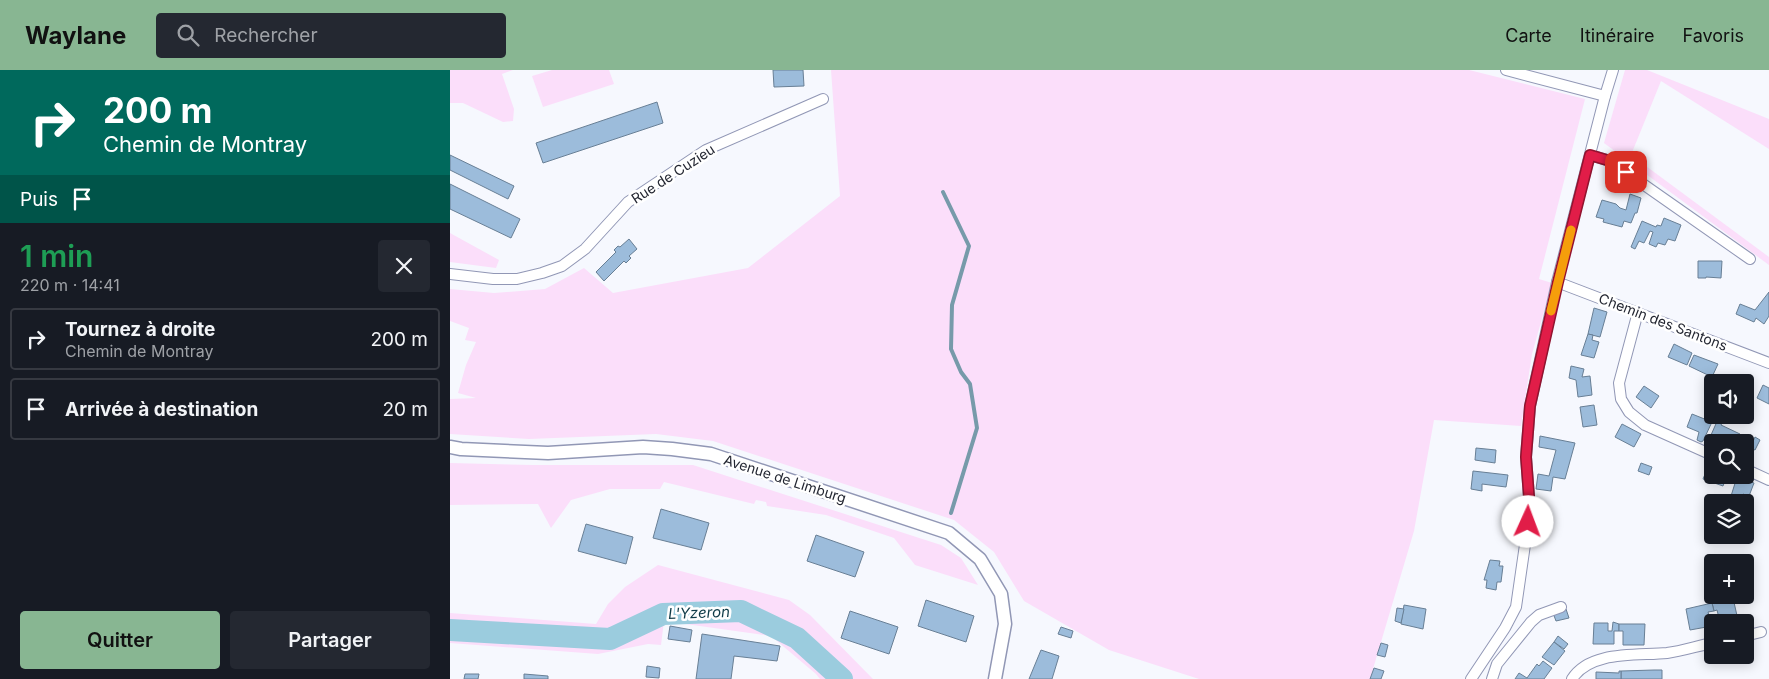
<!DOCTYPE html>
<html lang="fr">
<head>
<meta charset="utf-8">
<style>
  body { margin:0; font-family:Inter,sans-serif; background:#242831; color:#f1f3f6; height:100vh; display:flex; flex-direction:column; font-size:19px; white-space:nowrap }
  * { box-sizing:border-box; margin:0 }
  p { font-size:16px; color:#9ea1a6 }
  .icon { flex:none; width:28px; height:28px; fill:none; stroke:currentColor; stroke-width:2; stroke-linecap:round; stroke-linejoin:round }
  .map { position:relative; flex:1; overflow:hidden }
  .side { display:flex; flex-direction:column; background:#171b24; width:450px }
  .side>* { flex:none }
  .hud { background:#00695c; color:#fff; overflow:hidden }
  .controls { position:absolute; left:1254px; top:304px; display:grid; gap:10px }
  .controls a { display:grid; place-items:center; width:50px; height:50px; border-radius:5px; background:#171b24; box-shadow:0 2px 12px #0003; font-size:25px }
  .pin { position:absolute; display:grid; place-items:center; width:42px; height:42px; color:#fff; margin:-21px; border-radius:10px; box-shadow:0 2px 8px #0006 }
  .me { position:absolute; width:55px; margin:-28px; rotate:2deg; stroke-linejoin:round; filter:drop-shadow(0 0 4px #0008) }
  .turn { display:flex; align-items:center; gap:18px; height:105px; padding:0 20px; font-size:22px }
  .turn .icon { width:65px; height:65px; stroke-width:2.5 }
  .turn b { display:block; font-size:35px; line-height:42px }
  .then { display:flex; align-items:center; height:48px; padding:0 20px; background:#0003; gap:10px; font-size:19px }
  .round { display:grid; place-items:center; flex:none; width:52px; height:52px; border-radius:5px; background:#242831 }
  .headline { display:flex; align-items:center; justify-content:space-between; height:85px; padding:0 20px }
  h1 { font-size:30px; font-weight:600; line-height:38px; color:#1e9e55 }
  .cta { display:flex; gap:10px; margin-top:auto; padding:10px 20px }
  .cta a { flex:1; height:58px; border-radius:5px; background:#88b692; color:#111; font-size:20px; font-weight:600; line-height:58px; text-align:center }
  .cta a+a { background:#242831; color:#f1f3f6 }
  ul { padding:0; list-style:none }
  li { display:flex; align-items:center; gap:15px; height:62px; margin:0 10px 8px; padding:0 10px; border:2px solid #363941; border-radius:5px }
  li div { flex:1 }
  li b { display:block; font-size:19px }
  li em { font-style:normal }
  header { display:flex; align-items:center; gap:30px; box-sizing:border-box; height:70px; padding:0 25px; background:#88b692; color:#111 }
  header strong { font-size:24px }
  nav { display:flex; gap:28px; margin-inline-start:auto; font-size:18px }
  .search { width:350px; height:45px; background:#242831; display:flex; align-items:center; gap:12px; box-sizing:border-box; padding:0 18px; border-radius:5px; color:#9ea1a6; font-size:19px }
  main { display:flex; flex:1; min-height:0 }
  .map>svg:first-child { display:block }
  .green { fill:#fbdefa }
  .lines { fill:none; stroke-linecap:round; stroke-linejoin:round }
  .stream { stroke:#779aaa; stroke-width:4 }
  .river { stroke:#9bccde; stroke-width:22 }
  .building { fill:#9cbcdb; stroke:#687f95 }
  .minor-casing { stroke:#9197b5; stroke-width:12 }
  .tertiary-casing { stroke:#9197b5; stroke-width:15 }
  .minor { stroke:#fff; stroke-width:10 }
  .tertiary { stroke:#fff; stroke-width:12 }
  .route-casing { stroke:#92132f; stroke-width:12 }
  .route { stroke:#e11d48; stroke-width:9 }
  .slow { stroke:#f59e0b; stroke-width:9 }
  .labels { text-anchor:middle; stroke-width:5; stroke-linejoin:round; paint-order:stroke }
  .street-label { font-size:14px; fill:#232631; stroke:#fff }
  .water-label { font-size:15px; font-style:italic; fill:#0f3b48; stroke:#fff }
</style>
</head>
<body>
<header>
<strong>Waylane</strong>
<div class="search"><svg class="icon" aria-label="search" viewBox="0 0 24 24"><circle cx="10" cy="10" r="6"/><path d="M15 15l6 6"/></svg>Rechercher</div>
<nav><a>Carte</a><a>Itinéraire</a><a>Favoris</a></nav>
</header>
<main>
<section class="side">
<div class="hud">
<div class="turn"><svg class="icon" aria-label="right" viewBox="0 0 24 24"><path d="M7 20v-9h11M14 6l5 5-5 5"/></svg><div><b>200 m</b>Chemin de Montray</div></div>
<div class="then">Puis<svg class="icon" aria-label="arrive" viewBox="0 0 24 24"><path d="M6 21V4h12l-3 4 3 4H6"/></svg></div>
</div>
<div class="headline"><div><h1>1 min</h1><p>220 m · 14:41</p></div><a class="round"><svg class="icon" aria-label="close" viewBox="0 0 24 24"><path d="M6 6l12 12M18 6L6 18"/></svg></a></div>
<ul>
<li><svg class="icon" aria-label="right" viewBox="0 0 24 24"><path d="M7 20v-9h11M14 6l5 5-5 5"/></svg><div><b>Tournez à droite</b><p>Chemin de Montray</p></div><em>200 m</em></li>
<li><svg class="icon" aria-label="arrive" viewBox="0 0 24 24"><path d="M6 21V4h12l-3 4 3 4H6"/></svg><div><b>Arrivée à destination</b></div><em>20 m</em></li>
</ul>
<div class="cta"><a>Quitter</a><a>Partager</a></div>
</section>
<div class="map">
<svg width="1319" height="609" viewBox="0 0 1319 609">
  <rect width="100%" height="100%" fill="#f6f8fe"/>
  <!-- green -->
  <g class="green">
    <polygon points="0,0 63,0 52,4 64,39 63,51 53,52 13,33 0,33"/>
    <polygon points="102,0 159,0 164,14 93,37 82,6"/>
    <polygon points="381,0 1019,0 1135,29 1089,209 1102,213 1082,284 1071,356 984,350 964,461 920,609 749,609 659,580 574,531 544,482 504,450 263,371 206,364 79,369 0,364 0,329 26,328 8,323 16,295 26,272 15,270 19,258 0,251 0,219 44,223 95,219 134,198 163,223 298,198 390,126"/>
    <polygon points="1175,0 1197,0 1319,49 1319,79 1211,11 1181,85 1319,187 1319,195 1154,73"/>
    <polygon points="0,163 49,190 46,198 0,192"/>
    <polygon points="0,393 83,395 243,395 491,475 511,488 528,515 465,495 444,468 376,445 317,436 316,432 306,430 304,434 214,412 210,419 160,419 121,430 101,458 88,434 0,435"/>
    <polygon points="208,495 339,530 360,545 423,609 370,609 366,604 321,566 214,551 211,575 198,574 148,584 0,573 0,543 146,554 158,534 175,517"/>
  </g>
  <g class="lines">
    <!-- stream -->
    <polyline class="stream" points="493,122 519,176 502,235 501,279 511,302 520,314 527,358 501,443"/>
    <!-- river -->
    <polyline class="river" points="0,560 160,569 213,544 291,541 347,568 392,609"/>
  </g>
  <!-- building -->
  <g class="building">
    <polygon points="323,0 353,0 354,16 324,17"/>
    <polygon points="207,32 213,53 93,93 86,73"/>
    <polygon points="0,85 64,116 58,129 0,100"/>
    <polygon points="0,114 70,149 61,168 0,139"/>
    <polygon points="1180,124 1191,128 1187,143 1185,143 1181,153 1174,151 1172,157 1153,152 1154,149 1146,147 1152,130 1166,134 1170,138 1176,140"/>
    <polygon points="1214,148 1231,155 1225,171 1218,169 1215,175 1208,173 1206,177 1199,174 1203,162 1200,161 1194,173 1189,171 1185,179 1181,177 1192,151 1206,157 1207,155 1211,156"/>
    <polygon points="179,169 187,179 179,186 181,188 176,193 174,191 154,211 146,202 166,182 164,180 168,176 170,177"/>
    <polygon points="1248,191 1272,191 1271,208 1256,207 1256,208 1248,208"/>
    <polygon points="1319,222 1319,246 1314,254 1306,248 1304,252 1286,244 1290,234 1305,240"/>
    <polygon points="1144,238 1157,242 1150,267 1138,264"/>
    <polygon points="1138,264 1143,265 1142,270 1149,272 1144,288 1131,285"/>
    <polygon points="1224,274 1242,283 1237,295 1218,287"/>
    <polygon points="1244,285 1268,294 1262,307 1239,296"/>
    <polygon points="1121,296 1134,299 1132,307 1140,306 1142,325 1128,327 1126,310 1119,308"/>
    <polygon points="1313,315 1319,318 1319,334 1307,328"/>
    <polygon points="1194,316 1209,326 1201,338 1186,327"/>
    <polygon points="1144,335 1147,355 1133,357 1130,337"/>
    <polygon points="1242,344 1262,352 1253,371 1251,372 1247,370 1249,362 1237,357"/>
    <polygon points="1269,347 1274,349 1271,355 1290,364 1287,372 1273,372 1261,365"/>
    <polygon points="1172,354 1191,364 1184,377 1165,367"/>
    <polygon points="1090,366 1125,373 1115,409 1103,407 1101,421 1086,419 1088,404 1099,406 1106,380 1089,377"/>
    <polygon points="1305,367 1310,370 1305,380 1300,378"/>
    <polygon points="1026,378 1046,380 1045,393 1025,390"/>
    <polygon points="1191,393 1202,397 1199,405 1188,401"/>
    <polygon points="1258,397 1262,399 1262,405 1277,405 1273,416 1253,409"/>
    <polygon points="1023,401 1058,405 1056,417 1032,414 1032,421 1021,419"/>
    <polygon points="1287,407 1304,413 1299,426 1293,424 1291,429 1281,426"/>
    <polygon points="211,439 259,453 251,480 203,468"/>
    <polygon points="136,454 183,467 176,494 128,481"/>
    <polygon points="366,465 414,482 405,507 357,491"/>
    <polygon points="1040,490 1050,491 1049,496 1053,496 1051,512 1047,512 1046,520 1036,518 1037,510 1034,510"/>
    <polygon points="1283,528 1288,550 1270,552 1267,540 1264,541 1262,533"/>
    <polygon points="476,530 524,546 516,572 468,556"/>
    <polygon points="1262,533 1264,541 1258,542 1262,556 1240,560 1236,539"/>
    <polygon points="954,535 976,539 973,559 951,554"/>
    <polygon points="947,538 954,539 951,553 945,551"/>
    <polygon points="1116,539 1119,548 1106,551 1103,543"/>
    <polygon points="400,541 448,557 439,584 391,568"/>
    <polygon points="1163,552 1169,554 1169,561 1164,561 1164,574 1143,574 1144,553 1158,553 1158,561 1162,561"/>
    <polygon points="1169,554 1195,554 1194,575 1173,575 1173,561 1169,561"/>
    <polygon points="220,556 242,560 240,572 218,569"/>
    <polygon points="611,557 623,561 621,568 608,564"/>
    <polygon points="252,564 330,576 327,591 284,586 281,609 246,609"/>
    <polygon points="1108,566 1118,574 1114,579 1104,572"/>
    <polygon points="1104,572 1115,581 1104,595 1092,587"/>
    <polygon points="931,573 938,575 935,587 927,585"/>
    <polygon points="591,580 609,586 602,609 579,609"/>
    <polygon points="1093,591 1102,598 1094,609 1065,609 1069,603 1077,608 1087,594 1089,596"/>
    <polygon points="197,596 210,598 209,608 196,607"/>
    <polygon points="924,598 934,601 931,609 920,609"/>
    <polygon points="1204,600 1212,600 1212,609 1171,609 1171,601"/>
    <polygon points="1169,601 1171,601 1171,609 1146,609 1146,602 1169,603"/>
    <polygon points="15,604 29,604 28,609 14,609"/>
    <polygon points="74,604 98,606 98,609 74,609"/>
  </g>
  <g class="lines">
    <!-- minor casing -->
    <g class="minor-casing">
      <g id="minor">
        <polyline points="1056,0 1155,26"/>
        <polyline points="1140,85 1160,91 1300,189"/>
        <polyline points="0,204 43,209 67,209 92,203 112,196 135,179 178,132 256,80 373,29"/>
        <polyline points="1107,212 1319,293"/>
        <polyline points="1188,242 1169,313 1171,329 1179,342 1195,355 1262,385"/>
        <polyline points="1295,399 1319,410"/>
        <polyline points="1295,566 1311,562"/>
        <polyline points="1021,609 1055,558 1066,537 1080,440 1076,387 1080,336 1107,212 1155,26 1163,0"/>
        <polyline points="1042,609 1047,594 1081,552 1089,545 1111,537"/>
        <path d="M1122 609C1140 580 1188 586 1217 583 1232 581 1247 576 1262 573"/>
      </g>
    </g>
    <!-- tertiary casing -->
    <g class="tertiary-casing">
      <polyline id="tertiary" points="0,377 11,379 98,383 193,377 222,379 261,384 499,463 530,489 551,524 555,554 545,609"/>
    </g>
    <!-- minor -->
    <use href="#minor" class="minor"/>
    <!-- tertiary -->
    <use href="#tertiary" class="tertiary"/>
  </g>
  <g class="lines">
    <!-- route casing -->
    <g class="route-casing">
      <polyline id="route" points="1078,452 1080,440 1076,387 1080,336 1108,212 1140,85 1160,91 1176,102"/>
    </g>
    <!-- route -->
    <use href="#route" class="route"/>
    <!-- slow -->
    <polyline class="slow" points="1101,241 1121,160"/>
  </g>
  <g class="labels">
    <!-- street labels -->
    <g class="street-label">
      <text transform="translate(223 104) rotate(-33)" y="5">Rue de Cuzieu</text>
      <text transform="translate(1213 252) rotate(21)" y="5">Chemin des Santons</text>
      <text transform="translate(335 409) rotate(18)" y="5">Avenue de Limburg</text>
    </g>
    <!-- water labels -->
    <g class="water-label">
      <text transform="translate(249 543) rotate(-2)" y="5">L'Yzeron</text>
    </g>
  </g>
</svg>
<div class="controls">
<a><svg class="icon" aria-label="sound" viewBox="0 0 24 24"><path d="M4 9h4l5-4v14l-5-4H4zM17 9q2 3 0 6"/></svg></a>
<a><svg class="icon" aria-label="search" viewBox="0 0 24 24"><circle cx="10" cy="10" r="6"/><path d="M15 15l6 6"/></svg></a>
<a><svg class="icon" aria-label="layers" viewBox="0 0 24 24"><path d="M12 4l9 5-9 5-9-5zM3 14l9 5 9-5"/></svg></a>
<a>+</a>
<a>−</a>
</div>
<div class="pin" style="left:1176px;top:102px;background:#d93025"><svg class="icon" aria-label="arrive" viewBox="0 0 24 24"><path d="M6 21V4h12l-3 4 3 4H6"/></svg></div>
<svg class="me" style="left:1078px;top:452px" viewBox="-20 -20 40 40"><circle r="19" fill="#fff"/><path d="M0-13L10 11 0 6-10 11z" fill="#e11d48"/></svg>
</div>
</main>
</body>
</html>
